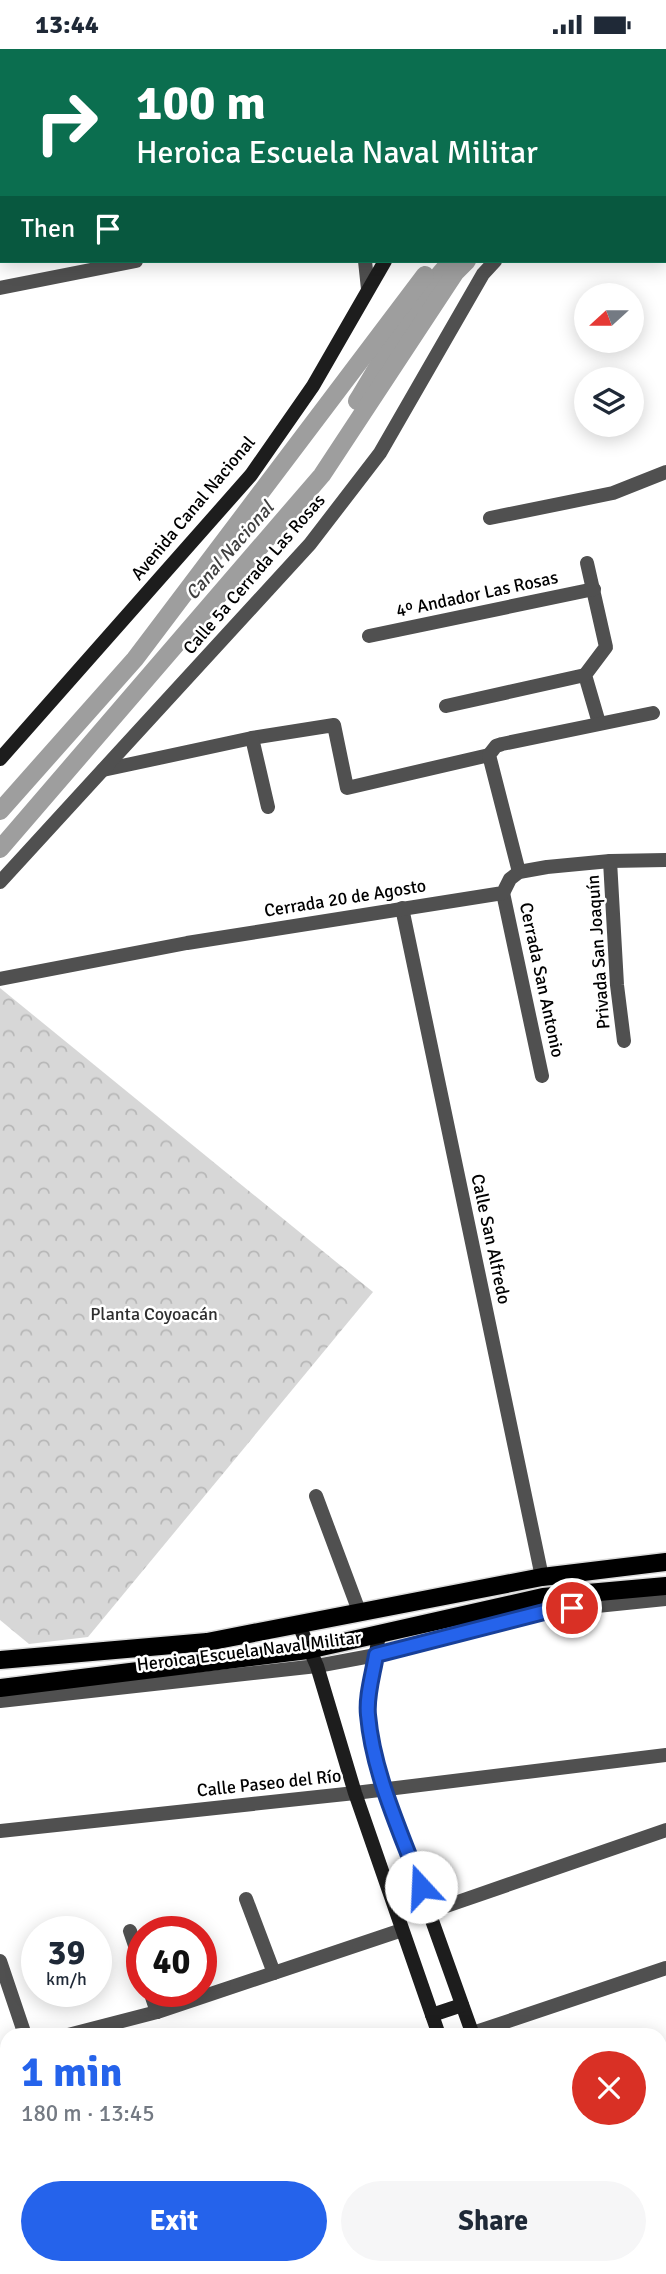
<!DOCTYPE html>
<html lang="en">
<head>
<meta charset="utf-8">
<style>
  body { margin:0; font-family:Signika,sans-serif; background:#f6f6f7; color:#1f2937; height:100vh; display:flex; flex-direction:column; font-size:26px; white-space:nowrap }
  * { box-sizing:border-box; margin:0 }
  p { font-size:23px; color:#747a83 }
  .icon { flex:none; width:38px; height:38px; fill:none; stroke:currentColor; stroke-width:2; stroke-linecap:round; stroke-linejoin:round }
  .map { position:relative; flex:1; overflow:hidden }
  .details { position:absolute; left:0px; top:1979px; width:667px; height:247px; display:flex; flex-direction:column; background:#fff; border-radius:21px 21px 0 0; box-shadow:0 4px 18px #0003 }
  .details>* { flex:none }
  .hud { position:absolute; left:0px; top:0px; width:667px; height:214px; box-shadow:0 4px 18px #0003; background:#0b6e4f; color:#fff; overflow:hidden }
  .needle { width:46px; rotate:249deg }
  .buttons { position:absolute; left:574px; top:234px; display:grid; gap:14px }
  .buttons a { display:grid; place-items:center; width:70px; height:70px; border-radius:50%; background:#fff; box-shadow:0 4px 18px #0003; font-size:35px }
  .speed { position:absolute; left:21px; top:1867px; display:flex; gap:14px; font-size:35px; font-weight:700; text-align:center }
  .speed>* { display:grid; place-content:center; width:91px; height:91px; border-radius:50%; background:#fff; box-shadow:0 4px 18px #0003; line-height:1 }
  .speed small { font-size:18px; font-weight:400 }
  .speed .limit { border:10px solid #d22; background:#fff; color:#111 }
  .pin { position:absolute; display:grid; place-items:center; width:60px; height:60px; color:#fff; margin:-30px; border:4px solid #fff; border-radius:50%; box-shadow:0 2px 7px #0007 }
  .me { position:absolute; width:77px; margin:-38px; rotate:340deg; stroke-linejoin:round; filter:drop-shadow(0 0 5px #0008) }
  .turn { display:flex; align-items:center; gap:24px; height:147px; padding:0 21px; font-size:32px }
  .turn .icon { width:91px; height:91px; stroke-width:2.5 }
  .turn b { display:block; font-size:49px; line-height:60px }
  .then { display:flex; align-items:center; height:66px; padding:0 21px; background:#0003; gap:14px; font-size:26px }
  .round { display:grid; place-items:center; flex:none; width:74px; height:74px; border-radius:37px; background:#f6f6f7 }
  .summary { display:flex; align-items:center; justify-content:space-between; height:119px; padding:0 21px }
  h1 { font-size:42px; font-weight:800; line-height:52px; color:#2563eb }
  .primary-button { display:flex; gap:14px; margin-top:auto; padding:14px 21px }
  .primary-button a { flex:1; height:80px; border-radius:42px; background:#2563eb; color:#fff; font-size:28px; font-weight:800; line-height:80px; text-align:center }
  .primary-button a+a { background:#f6f6f7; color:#1f2937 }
  .status { display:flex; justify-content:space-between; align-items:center; height:49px; padding:0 35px; background:#fff; direction:ltr }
  .status svg { height:19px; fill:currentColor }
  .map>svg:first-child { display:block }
  .forest { fill:url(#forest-crowns) }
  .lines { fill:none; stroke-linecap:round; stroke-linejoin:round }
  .canal { stroke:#9e9e9e; stroke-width:18 }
  .primary-casing { stroke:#dbdbdb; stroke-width:21 }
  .street { stroke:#505050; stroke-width:14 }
  .secondary { stroke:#1d1d1d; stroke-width:14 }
  .primary { stroke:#000; stroke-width:18 }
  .route-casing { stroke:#184099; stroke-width:18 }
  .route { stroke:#2563eb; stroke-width:12 }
  .labels { text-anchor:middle; stroke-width:5; stroke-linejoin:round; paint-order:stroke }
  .street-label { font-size:18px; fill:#000; stroke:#fff }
  .park-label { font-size:18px; fill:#2e2e2e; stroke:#fff }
  .water-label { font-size:19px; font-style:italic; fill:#3f3f3f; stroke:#fff }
</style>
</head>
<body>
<div class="status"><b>13:44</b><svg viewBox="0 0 49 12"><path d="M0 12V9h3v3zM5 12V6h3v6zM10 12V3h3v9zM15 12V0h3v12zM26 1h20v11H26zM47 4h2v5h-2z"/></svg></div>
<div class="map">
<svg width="666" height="2225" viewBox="0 0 666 2225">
  <defs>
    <pattern id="forest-crowns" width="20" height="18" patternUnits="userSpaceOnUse" patternTransform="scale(1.75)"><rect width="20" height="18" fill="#d7d7d7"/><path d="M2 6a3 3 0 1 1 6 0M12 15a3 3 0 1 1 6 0" fill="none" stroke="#b7b7b7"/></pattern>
  </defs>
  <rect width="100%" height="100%" fill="#fff"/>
  <!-- forest -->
  <g class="forest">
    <polygon points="0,939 373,1243 88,1588 29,1595 0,1571"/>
    <polygon points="7,2058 7,2219 121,2219 123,2225 0,2225 0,2061"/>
    <polygon points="666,2202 666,2225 603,2225 619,2219 660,2219 660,2204"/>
  </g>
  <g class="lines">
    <!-- canal -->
    <g class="canal">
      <polyline points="634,2 635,0"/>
      <polyline points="650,2 652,0"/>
      <path d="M357 352C385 306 415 251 451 212"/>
      <polyline points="0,762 135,610 425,226"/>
      <polyline points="0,800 322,426 455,224 467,212"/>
    </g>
    <!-- primary casing -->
    <g class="primary-casing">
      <g id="primary">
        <polyline points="0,1611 207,1593 542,1528 666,1513"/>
        <polyline points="0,1639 308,1601 543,1548 666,1537"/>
      </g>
    </g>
    <!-- street -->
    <g class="street">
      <polyline points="330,0 330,2"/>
      <polyline points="528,0 528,2"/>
      <polyline points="665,43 666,42"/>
      <polyline points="0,161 2,161"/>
      <polyline points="365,212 368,240"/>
      <polyline points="0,239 136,212"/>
      <polyline points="490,469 613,444 666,423"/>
      <polyline points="587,514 606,598 585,626 599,674"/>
      <polyline points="369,587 594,540"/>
      <polyline points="446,657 585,626"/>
      <polyline points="252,689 334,676 347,739 489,706"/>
      <polyline points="103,721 252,689 268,758"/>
      <polyline points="610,812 617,936 624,992"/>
      <polyline points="519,823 489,706 496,697 502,695 653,664"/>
      <polyline points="0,833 310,495 380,404 483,225 495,212"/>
      <polyline points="503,844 542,1027"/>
      <polyline points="402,859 542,1528"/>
      <polyline points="0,930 187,894 503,844 510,830 519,823 547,818 610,812 666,811"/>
      <polyline points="316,1447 359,1562"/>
      <polyline points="0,1652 317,1617 376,1606 548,1562 666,1550"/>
      <polyline points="0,1782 355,1744 666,1706"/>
      <polyline points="246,1850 274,1924"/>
      <polyline points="429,1863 666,1781"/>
      <polyline points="130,1882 142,1917"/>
      <polyline points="0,1912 25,1986"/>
      <polyline points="150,1942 157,1963"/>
      <polyline points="473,1984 666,1919"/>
      <polyline points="68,1986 157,1963 402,1881"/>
      <polyline points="660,2060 666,2058"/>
      <polyline points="0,2068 7,2065"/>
      <polyline points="660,2201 666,2199"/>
      <polyline points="107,2219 109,2225"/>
      <polyline points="199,2225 216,2219"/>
      <polyline points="585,2225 604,2219"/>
    </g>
    <!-- secondary -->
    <g class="secondary">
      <polyline points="584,2 586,0"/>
      <polyline points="0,710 251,426 313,337 385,212"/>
      <polyline points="298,1574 317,1617 355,1744 439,1986"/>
      <polyline points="379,1585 367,1663 374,1701 385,1740 473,1986"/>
      <polyline points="432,1966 462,1956"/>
      <polyline points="522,2219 524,2225"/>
      <polyline points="556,2219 558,2225"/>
    </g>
    <!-- primary -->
    <use href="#primary" class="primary"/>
  </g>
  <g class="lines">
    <!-- route casing -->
    <g class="route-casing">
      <path id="route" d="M421 1838C401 1783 373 1725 368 1666 366 1647 373 1625 376 1606L548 1562 572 1559"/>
    </g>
    <!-- route -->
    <use href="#route" class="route"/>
  </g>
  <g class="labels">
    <!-- street labels -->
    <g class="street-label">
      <text transform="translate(193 459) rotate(-50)" y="6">Avenida Canal Nacional</text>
      <text transform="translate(254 525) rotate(-49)" y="6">Calle 5a Cerrada Las Rosas</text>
      <text transform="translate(477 545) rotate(-12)" y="6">4º Andador Las Rosas</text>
      <text transform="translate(345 849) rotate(-9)" y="6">Cerrada 20 de Agosto</text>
      <text transform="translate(598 903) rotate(-94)" y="6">Privada San Joaquín</text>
      <text transform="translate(542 931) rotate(78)" y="6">Cerrada San Antonio</text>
      <text transform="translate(491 1190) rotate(78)" y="6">Calle San Alfredo</text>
      <text transform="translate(249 1602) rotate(-7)" y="6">Heroica Escuela Naval Militar</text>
      <text transform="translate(269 1734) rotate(-6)" y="6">Calle Paseo del Río</text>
    </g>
    <!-- park labels -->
    <g class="park-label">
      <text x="154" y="1271">Planta Coyoacán</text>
    </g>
    <!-- water labels -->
    <g class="water-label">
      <text transform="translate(229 501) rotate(-49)" y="7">Canal Nacional</text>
    </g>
  </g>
</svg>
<div class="buttons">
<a><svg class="needle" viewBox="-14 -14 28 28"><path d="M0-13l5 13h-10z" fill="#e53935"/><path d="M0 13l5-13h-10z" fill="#747a83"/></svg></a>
<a><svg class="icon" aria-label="layers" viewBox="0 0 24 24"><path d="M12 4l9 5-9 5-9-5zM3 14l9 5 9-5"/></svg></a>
</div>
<div class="speed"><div>39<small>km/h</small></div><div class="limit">40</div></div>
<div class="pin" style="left:572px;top:1559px;background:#d93025"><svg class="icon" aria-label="arrive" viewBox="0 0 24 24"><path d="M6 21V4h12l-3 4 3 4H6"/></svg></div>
<svg class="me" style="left:421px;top:1838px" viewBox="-20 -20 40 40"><circle r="19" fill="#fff"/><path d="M0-13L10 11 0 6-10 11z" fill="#2563eb"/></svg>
<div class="hud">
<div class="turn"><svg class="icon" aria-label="right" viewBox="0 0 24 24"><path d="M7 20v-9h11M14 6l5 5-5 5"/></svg><div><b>100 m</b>Heroica Escuela Naval Militar</div></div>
<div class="then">Then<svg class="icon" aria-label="arrive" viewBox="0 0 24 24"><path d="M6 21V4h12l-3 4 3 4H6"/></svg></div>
</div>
<section class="details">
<div class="summary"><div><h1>1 min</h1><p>180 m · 13:45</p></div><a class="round" style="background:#d93025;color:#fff"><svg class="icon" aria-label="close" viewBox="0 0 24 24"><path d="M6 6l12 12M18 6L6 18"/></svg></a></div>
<div class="primary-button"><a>Exit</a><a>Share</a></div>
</section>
</div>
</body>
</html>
